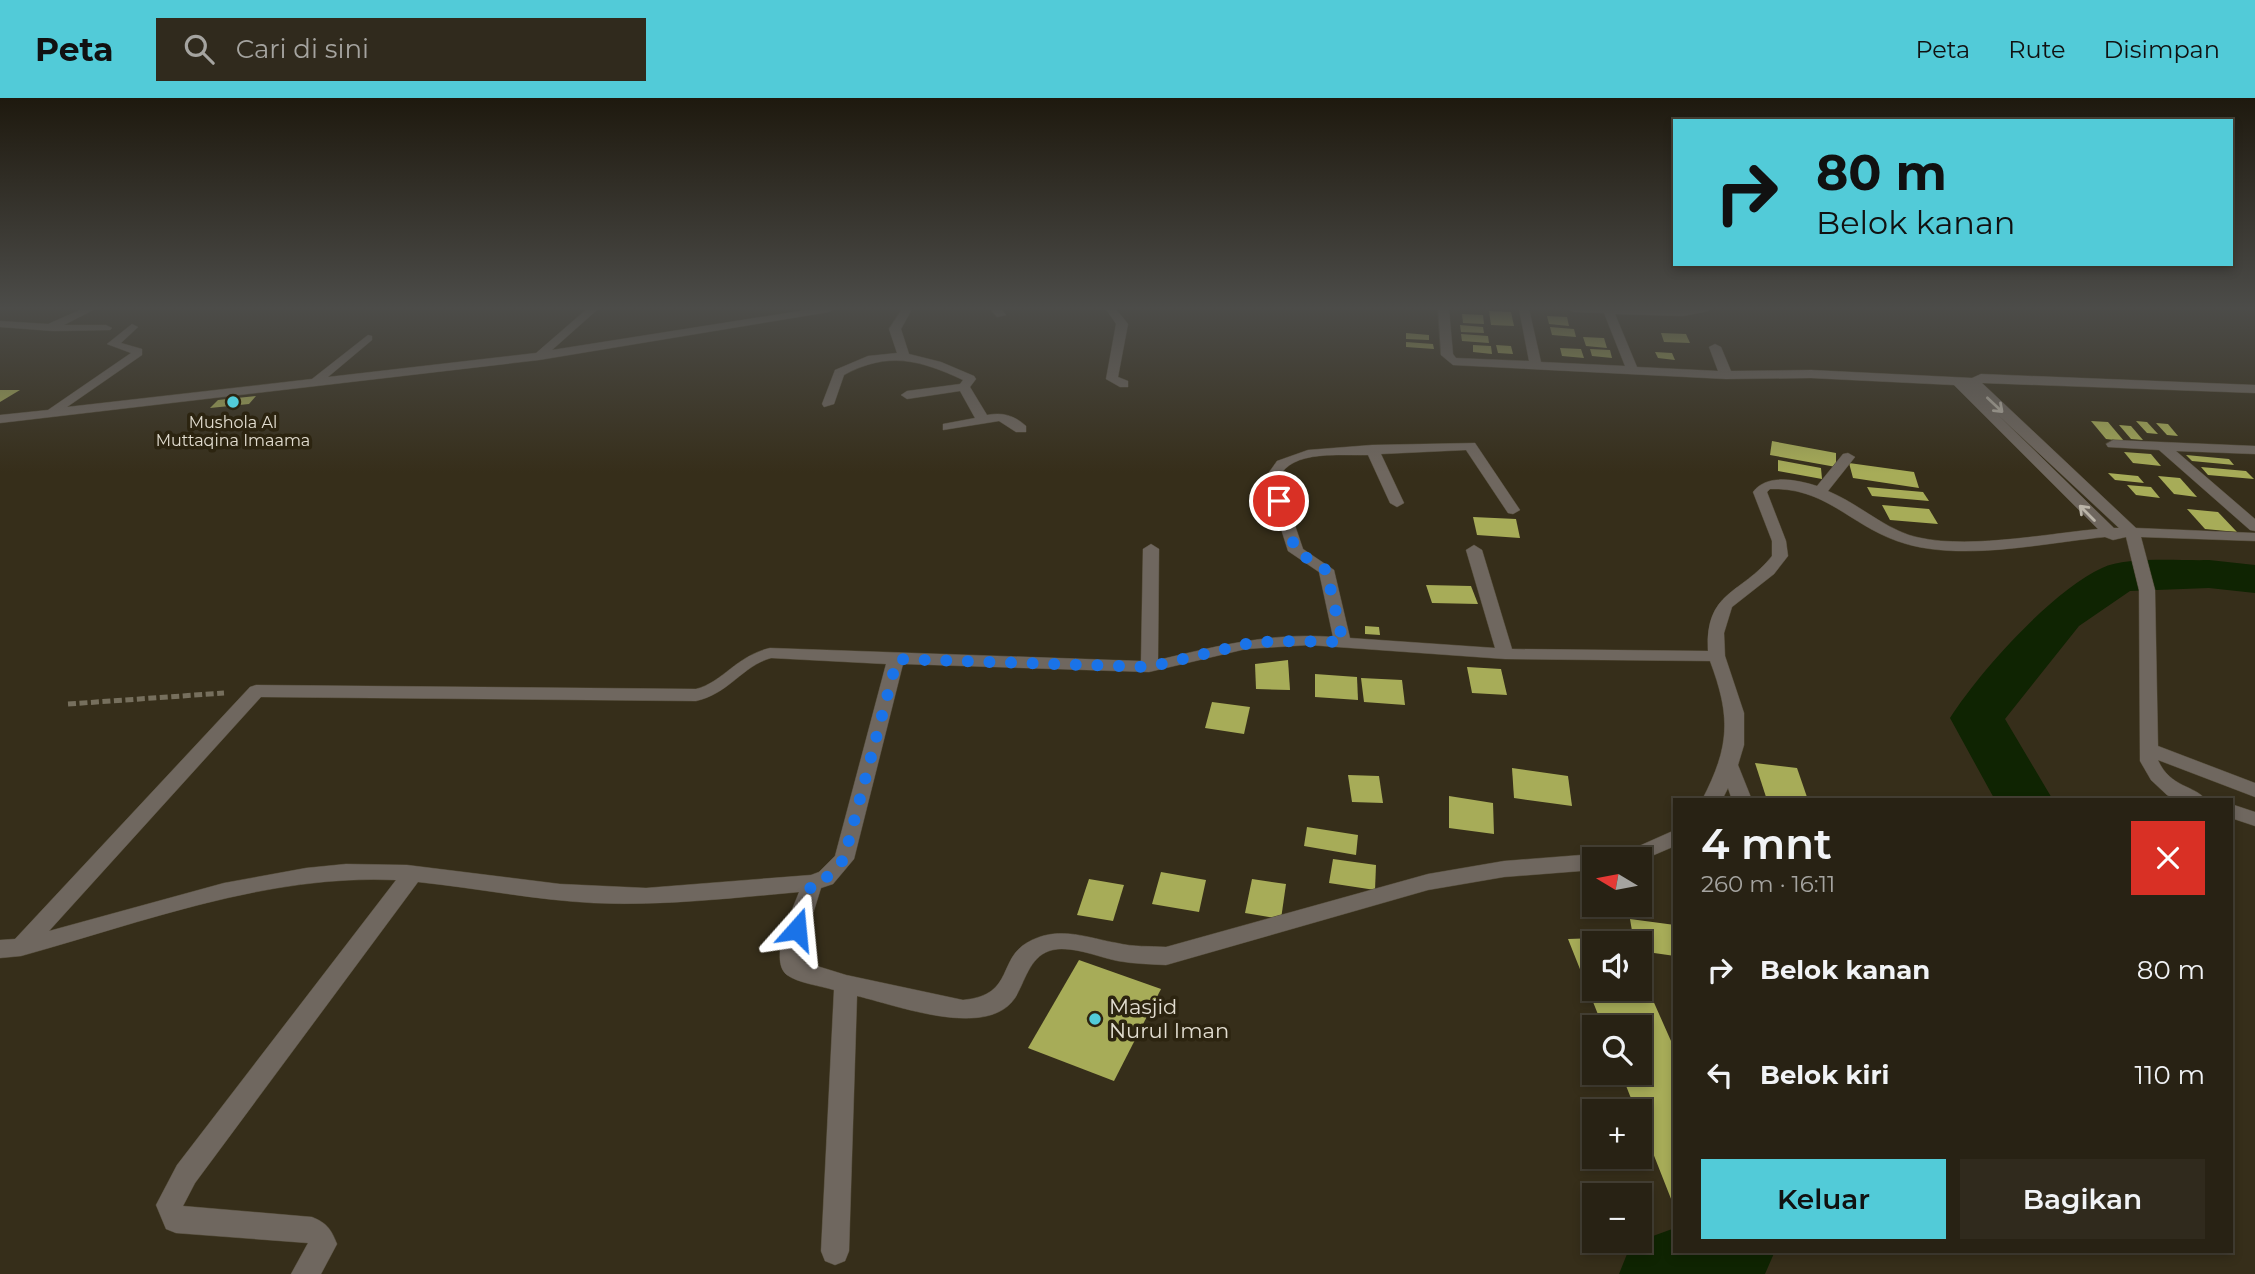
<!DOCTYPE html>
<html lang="id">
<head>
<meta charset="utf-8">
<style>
  body { margin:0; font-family:Montserrat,sans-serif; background:#302a1d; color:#f1f3f6; height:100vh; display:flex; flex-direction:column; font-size:26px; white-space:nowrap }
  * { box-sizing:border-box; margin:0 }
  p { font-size:23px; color:#a5a4a0 }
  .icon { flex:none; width:38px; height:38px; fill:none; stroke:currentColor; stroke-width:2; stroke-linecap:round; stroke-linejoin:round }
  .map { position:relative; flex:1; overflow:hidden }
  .side { position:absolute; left:1673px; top:700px; width:560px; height:455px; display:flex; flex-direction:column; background:#282214; border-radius:0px; box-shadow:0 4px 10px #0003,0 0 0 2px #443f34 }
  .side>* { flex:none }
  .banner { position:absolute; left:1673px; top:21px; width:560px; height:147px; border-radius:0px; box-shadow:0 4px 10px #0003,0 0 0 2px #443f34; background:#52cbd8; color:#111; overflow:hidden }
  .needle { width:46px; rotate:280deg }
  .tools { position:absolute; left:1582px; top:749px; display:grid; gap:14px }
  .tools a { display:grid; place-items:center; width:70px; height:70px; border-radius:0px; background:#282214; box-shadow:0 4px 10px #0003,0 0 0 2px #443f34; font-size:35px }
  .pin { position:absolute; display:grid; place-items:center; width:60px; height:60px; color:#fff; margin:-30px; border:4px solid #fff; border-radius:50%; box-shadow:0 2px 7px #0007 }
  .me { position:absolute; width:77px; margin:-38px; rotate:18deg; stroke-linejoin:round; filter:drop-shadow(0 0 5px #0008) }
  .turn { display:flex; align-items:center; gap:24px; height:147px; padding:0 28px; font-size:32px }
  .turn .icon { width:91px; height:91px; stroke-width:2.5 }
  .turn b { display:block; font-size:49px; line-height:60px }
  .round { display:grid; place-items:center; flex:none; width:74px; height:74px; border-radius:0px; background:#302a1d }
  .head { display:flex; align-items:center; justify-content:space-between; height:119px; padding:0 28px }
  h1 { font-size:42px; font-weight:600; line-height:52px }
  .action { display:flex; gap:14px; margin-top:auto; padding:14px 28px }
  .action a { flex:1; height:80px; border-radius:0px; background:#52cbd8; color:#111; font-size:28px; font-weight:600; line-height:80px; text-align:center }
  .action a+a { background:#302a1d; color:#f1f3f6 }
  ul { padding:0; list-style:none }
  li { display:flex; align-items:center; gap:21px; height:105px; padding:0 28px }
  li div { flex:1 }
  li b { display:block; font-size:26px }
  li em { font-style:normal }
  header { display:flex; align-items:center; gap:42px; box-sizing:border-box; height:98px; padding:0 35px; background:#52cbd8; color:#111 }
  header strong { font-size:33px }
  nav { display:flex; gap:38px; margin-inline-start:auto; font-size:24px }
  .search { width:490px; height:63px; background:#302a1d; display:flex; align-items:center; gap:18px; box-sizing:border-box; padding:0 24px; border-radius:0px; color:#a5a4a0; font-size:26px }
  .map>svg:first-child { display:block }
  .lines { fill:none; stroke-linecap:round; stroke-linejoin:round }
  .river { fill:#0f2402; fill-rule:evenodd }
  .building { fill:#a7ac58 }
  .minor-casing { stroke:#524a37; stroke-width:1 }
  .path { stroke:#766f5d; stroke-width:5; stroke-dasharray:8 3.5; stroke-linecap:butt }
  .minor { fill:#6f675f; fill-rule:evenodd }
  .oneway { stroke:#bab4a8 }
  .route { stroke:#1a73e8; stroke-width:12; stroke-dasharray:0 21.6 }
  .poi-dot { fill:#52cbd8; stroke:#2c2410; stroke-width:2.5 }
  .labels { text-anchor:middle; stroke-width:7; stroke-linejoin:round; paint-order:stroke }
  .far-poi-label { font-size:16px; fill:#e2ddd0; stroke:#2c2410 }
  .near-poi-label { font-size:21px; fill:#e2ddd0; stroke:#2c2410; text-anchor:start }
</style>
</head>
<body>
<header>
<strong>Peta</strong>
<div class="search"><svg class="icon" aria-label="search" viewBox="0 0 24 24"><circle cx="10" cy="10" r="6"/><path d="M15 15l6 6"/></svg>Cari di sini</div>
<nav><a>Peta</a><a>Rute</a><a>Disimpan</a></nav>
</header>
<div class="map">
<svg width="2255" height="1176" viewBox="0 0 2255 1176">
  <rect width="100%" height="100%" fill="#362e1a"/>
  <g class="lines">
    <!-- river -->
    <g class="river">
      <path d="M2209 462 2255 467V495L2209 490 2130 493 2079 528 2005 621 2053 702H1995L1950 620C1980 573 2052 493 2102 470 2127 458 2180 463 2209 462Z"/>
      <polygon points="1675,1130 1675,1153 1775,1153 1765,1176 1619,1176 1631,1146"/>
    </g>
  </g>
  <!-- building -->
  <g class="building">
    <polygon points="1489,213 1511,214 1514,228 1491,227"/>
    <polygon points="1462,216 1483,217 1484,226 1463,225"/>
    <polygon points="1547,218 1567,219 1569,228 1549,226"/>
    <polygon points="1460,227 1483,229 1484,235 1461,234"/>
    <polygon points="1550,229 1574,231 1576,239 1552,237"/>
    <polygon points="1406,235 1429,237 1429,242 1406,241"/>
    <polygon points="1661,235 1686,236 1690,245 1664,244"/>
    <polygon points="1461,236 1488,238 1489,245 1462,243"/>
    <polygon points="1583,239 1604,240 1607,250 1586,248"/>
    <polygon points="1406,244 1433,246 1434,251 1406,249"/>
    <polygon points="1473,247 1491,248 1492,256 1473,254"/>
    <polygon points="1496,247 1511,248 1513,256 1498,255"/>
    <polygon points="1560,250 1581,251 1584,260 1562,258"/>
    <polygon points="1590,251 1610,252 1612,260 1592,258"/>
    <polygon points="1655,254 1672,255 1675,262 1658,260"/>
    <polygon points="0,292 20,292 0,304"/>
    <polygon points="256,298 249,306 210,310 218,302"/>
    <polygon points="2091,323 2108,324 2124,343 2106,341"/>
    <polygon points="2136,323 2147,324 2158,336 2147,335"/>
    <polygon points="2156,325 2168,326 2178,338 2167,337"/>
    <polygon points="2119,327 2131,328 2143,342 2131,341"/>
    <polygon points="1772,343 1836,355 1836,369 1770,357"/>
    <polygon points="2124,354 2151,356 2161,368 2133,365"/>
    <polygon points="2186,357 2229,361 2234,367 2192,363"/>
    <polygon points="1778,362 1821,370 1822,381 1778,373"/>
    <polygon points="1849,365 1914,374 1919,390 1853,380"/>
    <polygon points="2201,369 2246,373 2254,381 2208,377"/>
    <polygon points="2108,375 2138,378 2144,385 2115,382"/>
    <polygon points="2158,378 2180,380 2197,399 2174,396"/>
    <polygon points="2127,387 2151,389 2160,400 2136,397"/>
    <polygon points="1867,389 1923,394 1929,403 1872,398"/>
    <polygon points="1882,407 1929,411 1938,426 1890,422"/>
    <polygon points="2187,411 2218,414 2237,434 2205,431"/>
    <polygon points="1473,419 1516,421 1520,440 1477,437"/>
    <polygon points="1426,487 1471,488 1478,506 1432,505"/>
    <polygon points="1365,528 1379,529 1380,537 1365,536"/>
    <polygon points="1288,562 1290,592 1256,591 1255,566"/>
    <polygon points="1467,569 1501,571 1507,597 1472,595"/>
    <polygon points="1315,576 1357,579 1358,602 1315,599"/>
    <polygon points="1361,580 1402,582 1405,607 1364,604"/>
    <polygon points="1212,604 1250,609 1244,636 1205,630"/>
    <polygon points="1755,665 1797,670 1808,702 1767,702"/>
    <polygon points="1512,670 1568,678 1572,708 1514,700"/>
    <polygon points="1348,677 1379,678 1383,705 1352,704"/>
    <polygon points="1449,698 1493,705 1494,736 1449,730"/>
    <polygon points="1307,729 1358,737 1356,757 1304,748"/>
    <polygon points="1333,761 1376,767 1375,792 1329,785"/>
    <polygon points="1161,774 1206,782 1199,814 1152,806"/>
    <polygon points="1089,781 1124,787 1113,823 1077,817"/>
    <polygon points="1252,781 1286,786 1281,821 1245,815"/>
    <polygon points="1630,821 1675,827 1675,858 1640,853 1640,845 1634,845"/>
    <polygon points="1625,839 1628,845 1594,845 1594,891 1640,891 1640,873 1675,952 1675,1111 1640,1022 1640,1013 1636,1013 1621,975 1640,975 1640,929 1603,929 1568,841"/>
    <polygon points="1079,862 1161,891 1114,983 1028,950"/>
  </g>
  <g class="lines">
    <!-- minor casing -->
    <g class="minor-casing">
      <g id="minor">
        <polygon points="82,211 95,211 64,227 106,227 112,230 110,232 53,233 0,229 0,223 48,226"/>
        <polygon points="587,211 598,211 552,252 812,211 834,211 829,214 539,262 0,325 0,317 48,312 131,255 107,246 132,226 138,229 121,245 142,251 142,257 67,309 312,281 368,237 372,238 372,242 328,279 536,255"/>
        <path d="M902 211H912L901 231 909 256 941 264 974 278 976 281 970 289 987 317C1002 314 1014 317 1026 328V334H1016L999 323 943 332V326L975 320 960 293 907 301 901 297 907 293 960 286 963 282C920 262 888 253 844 277L834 306 824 309 822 306 835 272 868 258 897 255 889 231Z"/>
        <polygon points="990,211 1001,211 1006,217 997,219"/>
        <polygon points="1106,211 1116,211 1128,226 1118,279 1128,283 1128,289 1120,289 1106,281 1116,226"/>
        <path d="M1438 211H1449L1453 256 1456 260 1529 263 1519 211H1529L1541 264 1625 268 1604 215 1573 214 1568 211H1710L1709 213 1683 218 1615 216 1637 269 1718 273 1709 249 1715 246 1721 249 1731 273 1811 272 1972 280 1981 276 2255 287V295L1982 285 2136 430 2255 435V443L2141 439 2155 492 2158 648 2255 685V699L2158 662C2170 690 2195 687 2206 702H2176L2167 697 2151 682 2140 663 2139 492 2126 439 2113 442 2105 439C2042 445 1957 465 1897 443 1849 426 1825 389 1770 391L1767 394 1786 443 1788 458 1774 476 1732 509 1724 535 1725 558 1744 615V647L1738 667 1752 702H1732L1728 690 1722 702H1702C1730 648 1731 619 1710 563L1505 561 1309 547 1246 551 1149 574 903 566 854 761 833 786 821 790 801 854 804 864 846 877 963 902C1017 897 995 859 1032 842 1061 828 1088 840 1117 845 1133 849 1150 848 1166 849L1428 776 1504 763 1594 756 1602 759 1611 753 1639 748 1675 732V748L1640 763 1594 761V772L1504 779 1428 792 1166 867C1150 866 1134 866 1118 863 1097 859 1070 846 1049 853 1029 860 1025 884 1015 900 987 942 896 907 857 898L849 1153 845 1163 835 1167 825 1163 821 1153 834 892C821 888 798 885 787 877 768 862 792 813 799 794 731 800 663 808 594 805 535 802 477 790 418 784L195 1085 183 1108 312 1119C327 1125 331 1131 337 1146L321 1176H291L308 1145 176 1135 166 1131 156 1107 177 1067 396 782C268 776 143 824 21 858L0 860V842L15 841 250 589 256 587 696 591C723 584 736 558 770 550L1141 563 1143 451 1151 446 1159 451 1158 562C1217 548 1272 534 1333 539L1319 474 1288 453 1265 380 1277 363 1308 352 1372 347 1475 345 1520 412 1513 416 1508 415 1466 352 1381 356 1404 405 1397 409 1390 405 1368 357C1342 358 1291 351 1279 380L1303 451 1334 472 1350 540 1495 550 1466 452 1474 447 1482 452 1512 551 1708 553C1705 492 1741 497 1772 458V443L1753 394C1767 375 1797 382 1817 388L1843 356 1848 355 1855 359 1828 393C1857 405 1880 427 1909 437 1960 453 2044 436 2098 431L1954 287 1811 280 1726 281 1453 267 1441 257ZM1998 317 2119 430H2114ZM771 560 886 566 835 758 819 774 811 777 646 790 560 786 407 767 346 766 306 770 224 785 49 833 261 599 696 603C730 595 742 568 771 560Z"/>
        <polygon points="2113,342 2255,348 2255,356 2176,353 2255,421 2255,433 2250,432 2159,352 2108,349 2106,346"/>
        <polygon points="2231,706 2255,714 2255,728 2231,720"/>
      </g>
    </g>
    <!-- path -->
    <polyline class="path" points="68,606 224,595"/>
    <!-- minor -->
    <use href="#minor" class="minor"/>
  </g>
  <!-- one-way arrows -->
  <defs><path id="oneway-shaft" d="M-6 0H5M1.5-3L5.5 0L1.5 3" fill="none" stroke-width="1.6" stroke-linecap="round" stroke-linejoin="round" transform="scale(1.75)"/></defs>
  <g class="oneway">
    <use href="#oneway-shaft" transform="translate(1995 307) rotate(43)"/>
    <use href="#oneway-shaft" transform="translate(2087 415) rotate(-135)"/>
  </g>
  <!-- sky -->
  <linearGradient id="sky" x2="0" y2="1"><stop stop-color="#1e190e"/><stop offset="0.56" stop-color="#4c4c49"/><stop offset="1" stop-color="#4c4c49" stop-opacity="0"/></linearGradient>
  <rect width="2255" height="375" fill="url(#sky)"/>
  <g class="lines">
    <!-- route -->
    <polyline class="route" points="797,831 812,785 826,780 844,761 897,561 1149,569 1246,546 1276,543 1343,544 1326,472 1296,453 1279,403"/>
  </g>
  <!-- markers -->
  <g class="poi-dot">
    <circle cx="233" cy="304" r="7"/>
    <circle cx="1095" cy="921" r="7"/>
  </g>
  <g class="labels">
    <!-- far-poi labels -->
    <g class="far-poi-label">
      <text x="233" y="330">Mushola Al<tspan x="233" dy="18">Muttaqina Imaama</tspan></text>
    </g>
    <!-- near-poi labels -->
    <g class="near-poi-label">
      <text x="1109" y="916">Masjid<tspan x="1109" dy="24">Nurul Iman</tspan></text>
    </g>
  </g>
</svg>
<div class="tools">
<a><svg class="needle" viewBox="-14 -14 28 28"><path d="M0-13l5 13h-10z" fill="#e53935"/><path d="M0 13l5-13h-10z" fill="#a5a4a0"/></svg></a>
<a><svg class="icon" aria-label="sound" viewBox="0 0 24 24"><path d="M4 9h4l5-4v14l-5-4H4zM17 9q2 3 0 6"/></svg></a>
<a><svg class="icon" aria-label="search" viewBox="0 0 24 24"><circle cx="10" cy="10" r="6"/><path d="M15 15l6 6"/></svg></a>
<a>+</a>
<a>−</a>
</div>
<div class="pin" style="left:1279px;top:403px;background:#d93025"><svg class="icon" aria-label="arrive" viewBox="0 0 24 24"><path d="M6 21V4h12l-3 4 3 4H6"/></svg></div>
<svg class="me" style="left:797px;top:831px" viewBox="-20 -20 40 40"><path d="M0-17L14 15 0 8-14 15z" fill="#1a73e8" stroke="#fff" stroke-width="4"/></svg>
<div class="banner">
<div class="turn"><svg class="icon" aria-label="right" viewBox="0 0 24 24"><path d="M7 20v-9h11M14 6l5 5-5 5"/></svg><div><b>80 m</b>Belok kanan</div></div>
</div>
<section class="side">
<div class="head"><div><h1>4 mnt</h1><p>260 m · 16:11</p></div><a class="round" style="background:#d93025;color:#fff"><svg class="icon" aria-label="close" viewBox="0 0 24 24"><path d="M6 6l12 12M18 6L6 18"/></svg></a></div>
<ul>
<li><svg class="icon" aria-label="right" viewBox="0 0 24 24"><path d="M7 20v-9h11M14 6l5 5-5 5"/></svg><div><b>Belok kanan</b></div><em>80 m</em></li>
<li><svg class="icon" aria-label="left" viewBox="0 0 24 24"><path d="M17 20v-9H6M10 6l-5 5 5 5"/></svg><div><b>Belok kiri</b></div><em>110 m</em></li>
</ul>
<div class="action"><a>Keluar</a><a>Bagikan</a></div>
</section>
</div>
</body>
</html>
